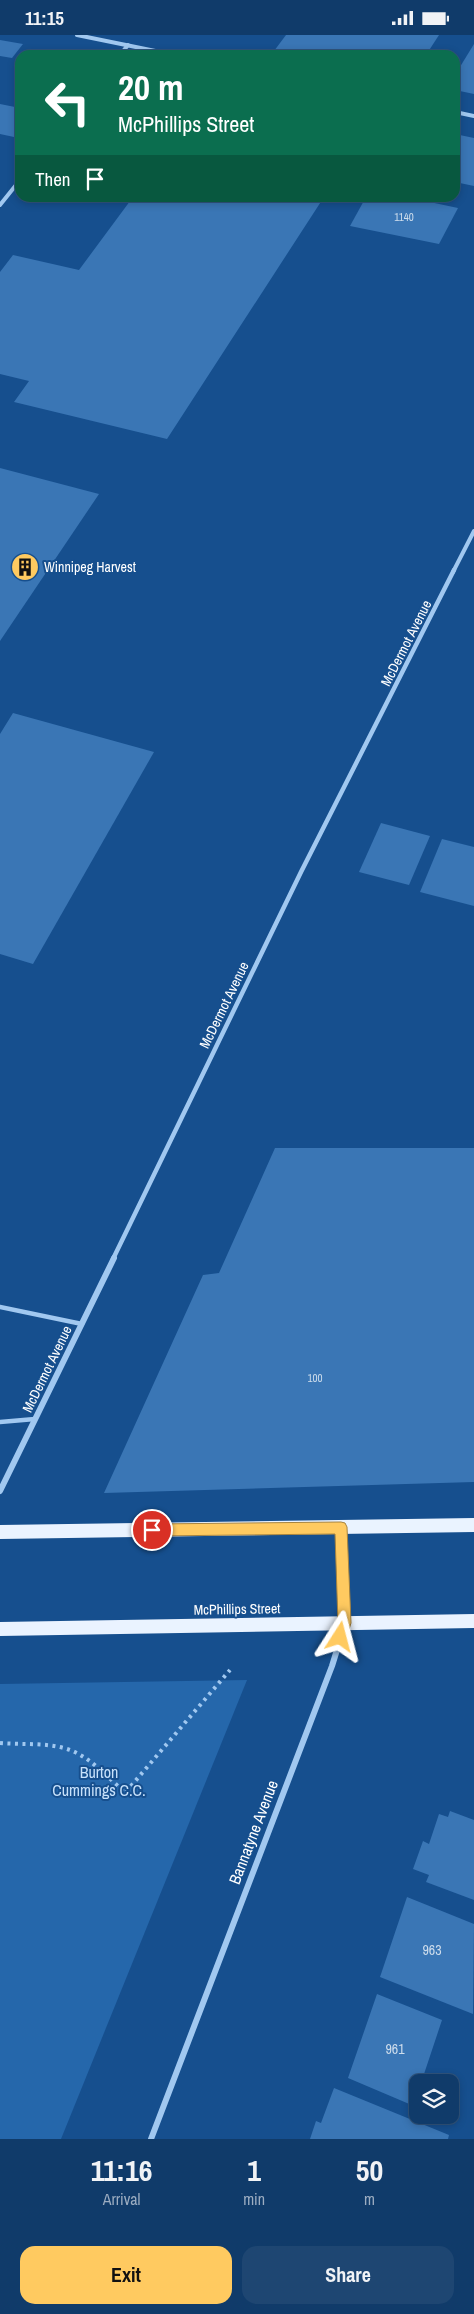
<!DOCTYPE html>
<html lang="en">
<head>
<meta charset="utf-8">
<style>
  body { margin:0; font-family:"Archivo Narrow",sans-serif; background:#1e4672; color:#f1f3f6; height:100vh; display:flex; flex-direction:column; font-size:19px; white-space:nowrap }
  * { box-sizing:border-box; margin:0 }
  p { font-size:16px; color:#9cadc1 }
  .icon { flex:none; width:28px; height:28px; fill:none; stroke:currentColor; stroke-width:2; stroke-linecap:round; stroke-linejoin:round }
  .map { position:relative; height:2104px; overflow:hidden }
  .drawer { display:flex; flex-direction:column; background:#103b6a; flex:1 }
  .drawer>* { flex:none }
  .top-card { position:absolute; left:15px; top:15px; width:445px; height:152px; border-radius:15px; box-shadow:0 2px 8px #0003,0 0 0 1px #30557e; background:#0b6e4f; color:#fff; overflow:hidden }
  .buttons { position:absolute; left:409px; top:2039px; display:grid; gap:10px }
  .buttons a { display:grid; place-items:center; width:50px; height:50px; border-radius:10px; background:#103b6a; box-shadow:0 2px 8px #0003,0 0 0 1px #30557e; font-size:25px }
  .pin { position:absolute; display:grid; place-items:center; width:42px; height:42px; color:#fff; margin:-21px; border:2px solid #fff; border-radius:50%; box-shadow:0 1px 5px #0007 }
  .me { position:absolute; width:55px; margin:-28px; rotate:9deg; stroke-linejoin:round; filter:drop-shadow(0 0 4px #0008) }
  .turn { display:flex; align-items:center; gap:18px; height:105px; padding:0 20px; font-size:22px }
  .turn .icon { width:65px; height:65px; stroke-width:2.5 }
  .turn b { display:block; font-size:35px; line-height:42px }
  .then { display:flex; align-items:center; height:48px; padding:0 20px; background:#0003; gap:10px; font-size:19px }
  .eta { display:flex; justify-content:space-evenly; align-items:center; height:85px; text-align:center }
  .eta b { font-size:30px; font-weight:800; line-height:35px }
  .primary-button { display:flex; gap:10px; margin-top:auto; padding:10px 20px }
  .primary-button a { flex:1; height:58px; border-radius:15px; background:#ffca60; color:#111; font-size:20px; font-weight:800; line-height:58px; text-align:center }
  .primary-button a+a { background:#1e4672; color:#f1f3f6 }
  .status { display:flex; justify-content:space-between; align-items:center; height:35px; padding:0 25px; background:#103b6a; direction:ltr }
  .status svg { height:14px; fill:currentColor }
  .map>svg:first-child { display:block }
  .green { fill:#2567ab }
  .building { fill:#3a76b5 }
  .lines { fill:none; stroke-linecap:round; stroke-linejoin:round }
  .path { stroke:#a1c8f0; stroke-width:4; stroke-dasharray:3 4.5; stroke-linecap:butt }
  .service { stroke:#a1c8f0; stroke-width:4.5 }
  .minor-far2 { stroke:#a1c8f0; stroke-width:4 }
  .minor-far1 { stroke:#a1c8f0; stroke-width:4.5 }
  .minor { stroke:#a1c8f0; stroke-width:6 }
  .primary { fill:#eaf3ff; fill-rule:evenodd }
  .route { fill:#ffca60; stroke:#a6833e }
  .labels { text-anchor:middle; stroke-width:4; stroke-linejoin:round; paint-order:stroke }
  .number-label { font-size:11px; fill:#ceddec }
  .poi-label { font-size:14px; fill:#fff; stroke:#164f8e; text-anchor:start }
  .street-label { font-size:14px; fill:#fff; stroke:#164f8e }
  .near-number-label { font-size:14px; fill:#ceddec }
  .near-park-label { font-size:16px; fill:#c7e1fb; stroke:#164f8e }
  .near-street-label { font-size:16px; fill:#fff; stroke:#164f8e }
</style>
</head>
<body>
<div class="status"><b>11:15</b><svg viewBox="0 0 49 12"><path d="M0 12V9h3v3zM5 12V6h3v6zM10 12V3h3v9zM15 12V0h3v12zM26 1h20v11H26zM47 4h2v5h-2z"/></svg></div>
<div class="map">
<svg width="474" height="2104" viewBox="0 0 474 2104">
  <rect width="100%" height="100%" fill="#164f8e"/>
  <!-- green -->
  <polygon class="green" points="247,1645 61,2104 0,2104 0,1649"/>
  <!-- building -->
  <g class="building">
    <polygon points="286,0 439,0 426,20 271,20"/>
    <polygon points="0,5 23,9 12,23 0,21"/>
    <polygon points="474,9 474,59 455,55 455,40"/>
    <polygon points="0,69 20,73 20,95 14,102 0,99"/>
    <polygon points="455,99 474,103 474,151 455,147"/>
    <polygon points="133,162 324,162 167,404 14,367 29,346 0,339 0,237 13,220 79,235"/>
    <polygon points="366,162 406,162 458,173 439,209 350,191"/>
    <polygon points="0,433 99,459 0,606"/>
    <polygon points="13,678 154,717 33,929 0,919 0,699"/>
    <polygon points="381,788 430,801 409,850 359,837"/>
    <polygon points="442,804 474,812 474,871 420,857"/>
    <polygon points="275,1113 474,1113 474,1447 104,1458 203,1240 219,1238"/>
    <polygon points="450,1776 474,1785 474,1865 426,1847 429,1840 413,1834 423,1806 429,1809 439,1779 448,1782"/>
    <polygon points="407,1862 474,1889 473,1979 380,1942"/>
    <polygon points="377,1959 442,1985 421,2048 418,2048 418,2059 414,2071 348,2043"/>
    <polygon points="334,2053 449,2100 448,2104 310,2104 316,2086 321,2088"/>
  </g>
  <g class="lines">
    <!-- path -->
    <path class="path" d="M0 1708C23 1710 48 1707 70 1715 91 1723 109 1743 125 1758L230 1635"/>
    <!-- service -->
    <g class="service">
      <polyline points="0,1272 82,1289"/>
      <polyline points="0,1387 35,1384"/>
    </g>
    <!-- minor-far2 -->
    <g class="minor-far2">
      <polyline points="77,0 175,20"/>
      <polyline points="120,20 128,10"/>
      <polyline points="455,77 474,81"/>
      <polyline points="0,170 20,145"/>
      <polyline points="453,537 474,496"/>
    </g>
    <!-- minor-far1 -->
    <polyline class="minor-far1" points="113,1224 301,837 454,535"/>
    <!-- minor -->
    <g class="minor">
      <polyline points="0,1456 114,1223"/>
      <polyline points="151,2104 332,1631 345,1589 341,1493"/>
    </g>
    <!-- primary -->
    <g class="primary">
      <polygon points="474,1483 474,1497 0,1504 0,1490"/>
      <polygon points="474,1579 474,1593 0,1601 0,1587"/>
    </g>
  </g>
  <!-- route -->
  <polygon class="route" points="341,1487 345,1488 347,1492 351,1588 345,1607 340,1609 336,1607 334,1602 338,1588 335,1499 152,1501 147,1499 145,1495 147,1491 152,1489"/>
  <!-- icons -->
  <defs>
    <g id="building-disc" transform="scale(1.4375)"><circle r="9.5" fill="#ffca60" stroke="#164f8e"/><path d="M-4-6H4V6H1V3H-1V6H-4ZM-2.5-4.3h1.7v1.8h-1.7ZM.8-4.3h1.7v1.8H.8ZM-2.5-1h1.7V.8h-1.7ZM.8-1h1.7V.8H.8Z" fill="#111"/></g>
  </defs>
  <g fill-rule="evenodd">
    <use href="#building-disc" x="25" y="532"/>
  </g>
  <g class="labels">
    <!-- number labels -->
    <g class="number-label">
      <text x="404" y="186">1140</text>
      <text x="315" y="1347">100</text>
    </g>
    <!-- poi labels -->
    <g class="poi-label">
      <text x="44" y="537">Winnipeg Harvest</text>
    </g>
    <!-- street labels -->
    <g class="street-label">
      <text transform="translate(406 608) rotate(-63)" y="5">McDermot Avenue</text>
      <text transform="translate(224 970) rotate(-64)" y="5">McDermot Avenue</text>
      <text transform="translate(47 1334) rotate(-64)" y="5">McDermot Avenue</text>
      <text transform="translate(237 1574) rotate(-1)" y="5">McPhillips Street</text>
    </g>
    <!-- near-number labels -->
    <g class="near-number-label">
      <text x="432" y="1920">963</text>
      <text x="395" y="2019">961</text>
    </g>
    <!-- near-park labels -->
    <g class="near-park-label">
      <text x="99" y="1743">Burton<tspan x="99" dy="18">Cummings C.C.</tspan></text>
    </g>
    <!-- near-street labels -->
    <g class="near-street-label">
      <text transform="translate(253 1797) rotate(-69)" y="6">Bannatyne Avenue</text>
    </g>
  </g>
</svg>
<div class="buttons">
<a><svg class="icon" aria-label="layers" viewBox="0 0 24 24"><path d="M12 4l9 5-9 5-9-5zM3 14l9 5 9-5"/></svg></a>
</div>
<div class="pin" style="left:152px;top:1495px;background:#d93025"><svg class="icon" aria-label="arrive" viewBox="0 0 24 24"><path d="M6 21V4h12l-3 4 3 4H6"/></svg></div>
<svg class="me" style="left:340px;top:1602px" viewBox="-20 -20 40 40"><path d="M0-17L14 15 0 8-14 15z" fill="#ffca60" stroke="#fff" stroke-width="4"/></svg>
<div class="top-card">
<div class="turn"><svg class="icon" aria-label="left" viewBox="0 0 24 24"><path d="M17 20v-9H6M10 6l-5 5 5 5"/></svg><div><b>20 m</b>McPhillips Street</div></div>
<div class="then">Then<svg class="icon" aria-label="arrive" viewBox="0 0 24 24"><path d="M6 21V4h12l-3 4 3 4H6"/></svg></div>
</div>
</div>
<section class="drawer">
<div class="eta">
<div><b>11:16</b><p>Arrival</p></div>
<div><b>1</b><p>min</p></div>
<div><b>50</b><p>m</p></div>
</div>
<div class="primary-button"><a>Exit</a><a>Share</a></div>
</section>
</body>
</html>
